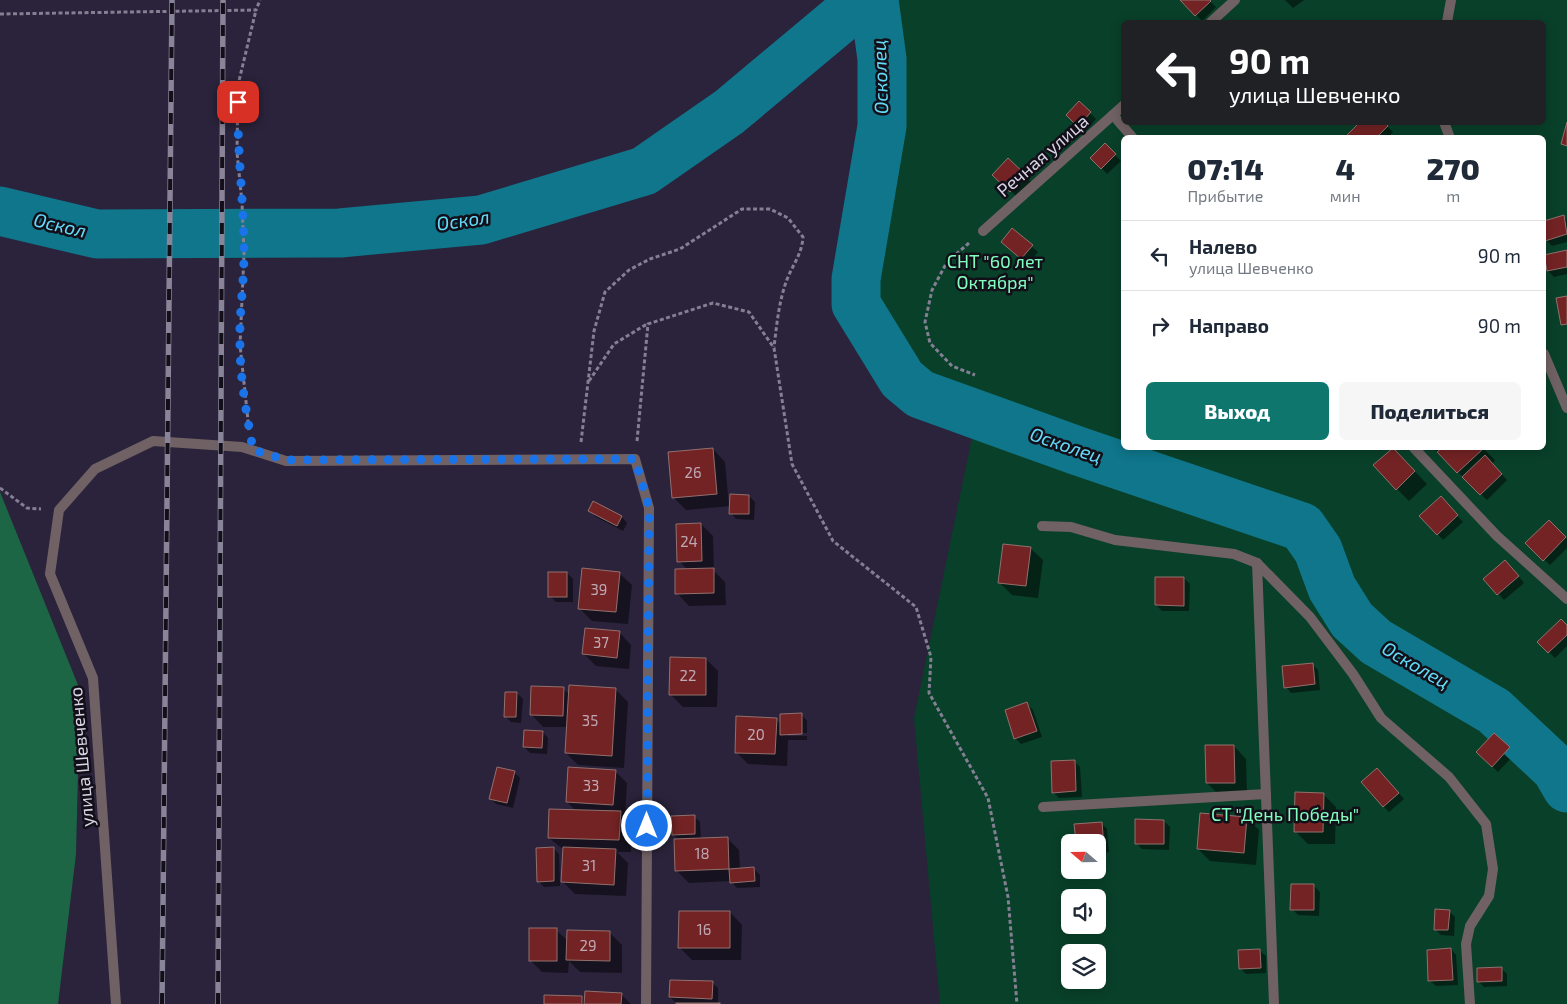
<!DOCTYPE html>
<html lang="ru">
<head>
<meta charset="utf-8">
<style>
  body { margin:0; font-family:"Exo 2",sans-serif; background:#f6f6f7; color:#1f2937; height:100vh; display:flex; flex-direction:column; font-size:19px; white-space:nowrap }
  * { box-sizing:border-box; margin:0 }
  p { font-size:16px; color:#747a83 }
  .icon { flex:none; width:28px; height:28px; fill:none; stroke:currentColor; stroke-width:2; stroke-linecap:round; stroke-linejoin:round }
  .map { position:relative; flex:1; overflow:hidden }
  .drawer { position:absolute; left:1121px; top:135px; width:425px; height:315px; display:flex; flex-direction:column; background:#fff; border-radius:8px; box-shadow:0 2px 12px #0003 }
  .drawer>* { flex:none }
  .hud { position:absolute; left:1121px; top:20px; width:425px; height:105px; border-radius:8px; box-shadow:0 2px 12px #0003; background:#202124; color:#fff; overflow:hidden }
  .needle { width:32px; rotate:290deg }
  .fabs { position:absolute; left:1061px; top:834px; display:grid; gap:10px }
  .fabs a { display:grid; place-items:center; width:45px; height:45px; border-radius:8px; background:#fff; box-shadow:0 2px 12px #0003; font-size:25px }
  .pin { position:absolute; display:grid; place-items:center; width:42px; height:42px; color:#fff; margin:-21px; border-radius:10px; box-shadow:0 2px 8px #0006 }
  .me { position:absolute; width:55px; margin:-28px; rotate:0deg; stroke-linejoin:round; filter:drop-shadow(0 0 4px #0008) }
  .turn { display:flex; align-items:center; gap:18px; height:105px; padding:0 25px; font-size:22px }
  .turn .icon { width:65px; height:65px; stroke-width:2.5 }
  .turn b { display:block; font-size:35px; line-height:42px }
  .eta { display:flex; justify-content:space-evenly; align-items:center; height:85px; text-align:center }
  .eta b { font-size:30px; font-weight:800; line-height:35px }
  .primary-button { display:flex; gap:10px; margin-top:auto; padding:10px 25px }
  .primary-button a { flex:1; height:58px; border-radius:8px; background:#0f766e; color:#fff; font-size:20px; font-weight:800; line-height:58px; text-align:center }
  .primary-button a+a { background:#f6f6f7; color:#1f2937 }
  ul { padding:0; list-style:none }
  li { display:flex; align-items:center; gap:15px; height:70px; padding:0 25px; border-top:1px solid #e0e1e3 }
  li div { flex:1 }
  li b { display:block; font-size:19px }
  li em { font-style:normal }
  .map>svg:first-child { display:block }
  .green { fill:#094029; fill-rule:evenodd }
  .forest { fill:#1c6646 }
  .shadow { fill:#0007 }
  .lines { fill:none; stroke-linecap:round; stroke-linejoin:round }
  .river { stroke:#0f768b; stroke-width:49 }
  .building { fill:#732324; stroke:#92706e }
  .path { stroke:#847f93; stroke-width:3; stroke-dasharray:4 2.5; stroke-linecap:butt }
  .lane { stroke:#706164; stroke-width:10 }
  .street { stroke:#706164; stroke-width:10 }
  .rail-casing { stroke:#898497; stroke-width:5.5 }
  .rail { stroke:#120f19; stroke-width:4; stroke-dasharray:11; stroke-linecap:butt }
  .route { stroke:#1a73e8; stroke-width:9; stroke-dasharray:0 16.2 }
  .labels { text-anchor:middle; stroke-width:5; stroke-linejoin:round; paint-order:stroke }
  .number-label { font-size:15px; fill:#bfa8b4 }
  .street-label { font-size:18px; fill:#d8d4e4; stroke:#120f19 }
  .park-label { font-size:18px; fill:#81fec0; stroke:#120f19 }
  .water-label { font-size:19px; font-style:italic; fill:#63daf7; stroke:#120f19 }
</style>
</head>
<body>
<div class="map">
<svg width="1567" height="1004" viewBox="0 0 1567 1004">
  <rect width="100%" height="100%" fill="#2a233b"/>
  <!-- green -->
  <g class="green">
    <path d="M880 0H1567V773L1559 760 1499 702 1379 632 1338 585 1309 522 923 390 893 356 862 304 890 90 888 57ZM1124 22H1544V122H1124ZM1124 138H1544V448H1124Z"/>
    <path d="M976 418 1298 532 1314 551 1320 572 1341 617 1370 646 1489 714 1550 771 1567 798V1004H940L914 718ZM1070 842H1098V870H1070ZM1070 898H1098V925H1070ZM1070 952H1098V980H1070Z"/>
  </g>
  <!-- forest -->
  <polygon class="forest" points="0,492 80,690 76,854 58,1004 0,1004"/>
  <!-- shadow -->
  <g class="shadow">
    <polygon points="1182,0 1209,0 1216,7 1202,21"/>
    <polygon points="1285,0 1304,0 1293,8"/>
    <polygon points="1079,102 1096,119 1085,132 1073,121"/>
    <polygon points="1383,122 1393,132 1387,138 1352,138"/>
    <polygon points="1105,145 1121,161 1107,174 1092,158"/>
    <polygon points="1008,160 1031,182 1017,197 994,175"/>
    <polygon points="1563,216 1567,220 1567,242 1552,246 1546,240 1544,222"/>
    <polygon points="1013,230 1038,252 1028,264 1008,248"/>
    <polygon points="1567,251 1567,274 1554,277 1548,271 1545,256"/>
    <polygon points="1433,448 1483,448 1495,460 1492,464 1507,480 1487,500"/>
    <polygon points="713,449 725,462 729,506 749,496 755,502 754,520 736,519 731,513 731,506 686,510 673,497"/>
    <polygon points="1405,461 1427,484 1409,501 1397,489"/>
    <polygon points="1441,498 1463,522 1443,540 1421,516"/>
    <polygon points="594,503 622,517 627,523 623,531 596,517 590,511"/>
    <polygon points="1549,521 1567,539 1567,548 1550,565 1527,543"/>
    <polygon points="701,524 713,536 714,571 725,582 726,605 689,606 677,593 688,570 679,561"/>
    <polygon points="1030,548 1043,560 1038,598 1012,595 1000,583"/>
    <polygon points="1511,567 1524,583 1504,600 1485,579"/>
    <polygon points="567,573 573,579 573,602 556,602 550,596"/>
    <polygon points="619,573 632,585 628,624 592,621 580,609"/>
    <polygon points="1184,578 1190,584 1189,611 1162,611 1156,605"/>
    <polygon points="1567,627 1567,646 1555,658 1539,642"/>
    <polygon points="619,632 631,645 629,669 596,666 583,653"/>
    <polygon points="706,659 718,671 717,707 683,707 670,694"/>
    <polygon points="1312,664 1318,670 1320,690 1291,693 1286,687"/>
    <polygon points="563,689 570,695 616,690 628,702 624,768 578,765 566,753 568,727 543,727 531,714"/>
    <polygon points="517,693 523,699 521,723 511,722 505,716"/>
    <polygon points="1027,704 1033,710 1042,737 1021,744 1015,738"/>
    <polygon points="802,715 807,721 807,733 788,733 788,736 807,736 807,740 788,740 787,766 748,764 736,752 776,719 781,725"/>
    <polygon points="543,732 548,738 547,754 530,753 524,747"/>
    <polygon points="1234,746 1246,759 1247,795 1219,795 1207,783"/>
    <polygon points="1509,748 1515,754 1498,772 1483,758"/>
    <polygon points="1074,761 1080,767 1082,797 1059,798 1053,792"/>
    <polygon points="615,771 627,783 625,817 632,824 631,852 617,852 628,863 626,896 575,894 563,882 564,850 549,838 576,811 567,802"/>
    <polygon points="514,772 520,778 513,808 496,804 490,798"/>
    <polygon points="1383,775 1404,799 1389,812 1383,806"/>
    <polygon points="1323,794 1336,807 1335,844 1308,844 1295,831"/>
    <polygon points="694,816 700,822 701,839 727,838 739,850 740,869 754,869 760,875 760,887 737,888 731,881 689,883 677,871 679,840 673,835"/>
    <polygon points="1246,818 1259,830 1256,865 1210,861 1198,849"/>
    <polygon points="1164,821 1170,827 1169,850 1142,849 1136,843"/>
    <polygon points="1101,823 1107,829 1109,852 1098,854 1098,842 1077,842 1076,825"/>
    <polygon points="554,849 559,854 560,886 544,887 538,881"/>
    <polygon points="1314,886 1320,892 1319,916 1298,915 1292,909"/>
    <polygon points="1449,911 1455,917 1454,936 1441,935 1435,929"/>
    <polygon points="730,912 742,925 741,960 692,960 680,948"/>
    <polygon points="556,930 568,941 610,933 622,945 622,973 580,972 569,961 568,973 542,972 530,960"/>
    <polygon points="1451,949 1456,955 1458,985 1436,986 1430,981"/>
    <polygon points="1260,951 1266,956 1266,973 1246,974 1240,968"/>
    <polygon points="1501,968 1507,974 1507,986 1484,987 1478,981"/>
    <polygon points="712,982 718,988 718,1004 720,1004 677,1004 670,997"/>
    <polygon points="621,994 631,1004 545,1004 582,998 585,1001"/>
  </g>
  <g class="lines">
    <!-- river -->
    <g class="river">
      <polyline points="874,0 882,59 882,126 856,279 856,304 902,379 920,394 1078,451 1302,527 1318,550 1332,588 1352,620 1376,642 1494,711 1556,769 1567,788"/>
      <polyline points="0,211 97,234 340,233 481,220 644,171 729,112 863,0"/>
    </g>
  </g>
  <!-- building -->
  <g class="building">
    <polygon points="1180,0 1210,0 1211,1 1195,16"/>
    <polygon points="1079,101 1091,112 1078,127 1066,115"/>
    <polygon points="1360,122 1384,122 1388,126 1376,138 1350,138 1347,135"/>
    <polygon points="1567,122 1567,146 1561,144"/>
    <polygon points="1105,143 1116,154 1101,169 1090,158"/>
    <polygon points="1008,158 1026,175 1010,192 992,175"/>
    <polygon points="1564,215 1567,234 1545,241 1544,221"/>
    <polygon points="1012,228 1033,245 1021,259 1001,242"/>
    <polygon points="1567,250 1567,267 1547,271 1544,255"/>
    <polygon points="1567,296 1567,324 1561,325 1556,298"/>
    <polygon points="713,448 717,494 672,498 668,452"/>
    <polygon points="1393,448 1415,471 1396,490 1373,465"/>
    <polygon points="1442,448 1484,448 1457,473 1437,452"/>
    <polygon points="1485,455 1502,474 1480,495 1462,477"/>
    <polygon points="730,494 749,495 749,514 729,514"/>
    <polygon points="1441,496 1458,515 1437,535 1419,516"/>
    <polygon points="593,501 622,516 617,526 588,511"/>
    <polygon points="1549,520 1566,537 1543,561 1525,543"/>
    <polygon points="701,523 702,561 677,562 676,524"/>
    <polygon points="1003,544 1031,547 1026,586 998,583"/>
    <polygon points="1505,560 1519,576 1497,595 1483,579"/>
    <polygon points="582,568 620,572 616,612 578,609"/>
    <polygon points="714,568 714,593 675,594 675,569"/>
    <rect x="548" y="572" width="19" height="25"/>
    <polygon points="1155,577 1184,577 1184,606 1155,605"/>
    <polygon points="1561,619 1567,625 1567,635 1548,653 1537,642"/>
    <polygon points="585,628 620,631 617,658 582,654"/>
    <polygon points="670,657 706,658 706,695 669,695"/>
    <polygon points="1313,663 1315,684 1284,688 1282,666"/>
    <polygon points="569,685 616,688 612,756 565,753"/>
    <polygon points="531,686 564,687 563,716 530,715"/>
    <polygon points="505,692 517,692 516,717 504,717"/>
    <polygon points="1027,702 1037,731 1014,739 1005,710"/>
    <polygon points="802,713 802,734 780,735 780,714"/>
    <polygon points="736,716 777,718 775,754 735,753"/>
    <polygon points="524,730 543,731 542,748 523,747"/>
    <polygon points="1494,733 1510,747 1492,767 1476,752"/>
    <polygon points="1205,745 1234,745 1235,783 1206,783"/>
    <polygon points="1075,760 1076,791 1052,793 1051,761"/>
    <polygon points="497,767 515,771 507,803 489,799"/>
    <polygon points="568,767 616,770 613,805 566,802"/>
    <polygon points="1377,768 1399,793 1383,807 1361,782"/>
    <polygon points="1295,792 1324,793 1323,832 1294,832"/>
    <polygon points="549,809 621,811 619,840 548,838"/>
    <polygon points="1200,813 1247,817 1244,853 1197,849"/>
    <polygon points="695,815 695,834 672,835 671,816"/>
    <polygon points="1135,819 1164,820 1164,844 1135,844"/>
    <polygon points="1102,822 1104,847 1098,848 1098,842 1076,842 1074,824"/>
    <polygon points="728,837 729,869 675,871 674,839"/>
    <polygon points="554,847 554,881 537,882 536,848"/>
    <polygon points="563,847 616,849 614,885 561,882"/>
    <polygon points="754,867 755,881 730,883 729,869"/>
    <polygon points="1291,884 1314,884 1314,910 1290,910"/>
    <polygon points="1435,909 1450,910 1448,930 1434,930"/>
    <polygon points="679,911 730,911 730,948 678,948"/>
    <rect x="529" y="928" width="28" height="33"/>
    <polygon points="567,930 610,931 610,961 566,960"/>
    <polygon points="1451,948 1453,980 1428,981 1427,950"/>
    <polygon points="1260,949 1261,968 1239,969 1238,950"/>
    <polygon points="1502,967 1502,981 1477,982 1477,968"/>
    <polygon points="670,980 713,981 712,999 669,997"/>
    <polygon points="585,991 622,993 621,1004 584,1004"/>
    <polygon points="544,995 582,996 582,1004 544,1004"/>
    <rect x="676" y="1003" width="44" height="1"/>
  </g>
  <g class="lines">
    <!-- path -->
    <g class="path">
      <polyline points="0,14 256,10 260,0"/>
      <polyline points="969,243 947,262 932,290 925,322 930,343 952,366 975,375"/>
      <polyline points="589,381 614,344 647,324"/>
      <polyline points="249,430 240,345 244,254 242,203 237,152 238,85 256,10"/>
      <polyline points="637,441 648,324 713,303 749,312 774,348 792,464 833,541 916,607 931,657 929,693 988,798 1008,897 1017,1004"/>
      <path d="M581 442 594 331 605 292 629 270 650 259 680 249 742 209H770L788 218 803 237C802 253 794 263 788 277 779 299 777 323 774 347"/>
      <polyline points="0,488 27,508 41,509"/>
    </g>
    <!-- lane -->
    <g class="lane">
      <polyline points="1211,22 1235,0"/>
      <polyline points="1447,22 1451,0"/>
      <polyline points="1113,115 1133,138"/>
      <polyline points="1444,122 1450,138"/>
      <polyline points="983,231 1124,105"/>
      <polyline points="1544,354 1567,408"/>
      <polyline points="1414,448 1497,536 1567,599"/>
      <polyline points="1042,526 1071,527 1115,540 1234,554 1257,563 1310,617 1353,674 1381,718 1449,777 1486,824 1493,869 1489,896 1470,926 1466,944 1470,1004"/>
      <polyline points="1257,563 1274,1004"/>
      <polyline points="1043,807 1266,794"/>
    </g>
    <!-- street -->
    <polyline class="street" points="116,1004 93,678 50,574 59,510 95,469 153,441 242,447 286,461 635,459 649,508 646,1004"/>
    <!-- rail casing -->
    <g class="rail-casing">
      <g id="rail">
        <polyline points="162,1004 172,0"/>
        <polyline points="218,1004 223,0"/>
      </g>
    </g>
    <!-- rail -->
    <use href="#rail" class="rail"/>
  </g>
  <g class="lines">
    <!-- route -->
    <path class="route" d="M238 102C237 152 244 203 244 253 244 284 239 314 240 344 240 380 247 415 253 450L286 460 635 459 649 508 647 826"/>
  </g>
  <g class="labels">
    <!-- number labels -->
    <g class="number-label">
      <text x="693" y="478">26</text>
      <text x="689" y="547">24</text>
      <text x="599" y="595">39</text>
      <text x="601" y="648">37</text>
      <text x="688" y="681">22</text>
      <text x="590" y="726">35</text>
      <text x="756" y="740">20</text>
      <text x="591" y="791">33</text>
      <text x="702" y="859">18</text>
      <text x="589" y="871">31</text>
      <text x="704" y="935">16</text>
      <text x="588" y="951">29</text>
    </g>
    <!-- street labels -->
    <g class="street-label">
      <text transform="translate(1043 156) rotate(-41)" y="6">Речная улица</text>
      <text transform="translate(82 757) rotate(-95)" y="6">улица Шевченко</text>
    </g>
    <!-- park labels -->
    <g class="park-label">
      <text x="995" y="268">СНТ "60 лет<tspan x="995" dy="21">Октября"</tspan></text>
      <text x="1285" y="821">СТ "День Победы"</text>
    </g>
    <!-- water labels -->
    <g class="water-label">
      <text transform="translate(880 77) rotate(-92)" y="7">Осколец</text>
      <text transform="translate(463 220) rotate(-8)" y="7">Оскол</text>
      <text transform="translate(60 225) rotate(13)" y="7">Оскол</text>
      <text transform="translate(1066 445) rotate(19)" y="7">Осколец</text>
      <text transform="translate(1416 665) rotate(30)" y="7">Осколец</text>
    </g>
  </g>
</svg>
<div class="fabs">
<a><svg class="needle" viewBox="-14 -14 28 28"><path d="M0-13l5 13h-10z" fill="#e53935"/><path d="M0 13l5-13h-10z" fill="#747a83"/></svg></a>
<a><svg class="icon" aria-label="sound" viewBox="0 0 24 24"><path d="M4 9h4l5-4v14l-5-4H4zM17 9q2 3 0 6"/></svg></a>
<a><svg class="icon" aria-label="layers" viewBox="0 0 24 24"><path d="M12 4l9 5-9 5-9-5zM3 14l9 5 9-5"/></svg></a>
</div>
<div class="pin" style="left:238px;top:102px;background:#d93025"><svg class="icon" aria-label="arrive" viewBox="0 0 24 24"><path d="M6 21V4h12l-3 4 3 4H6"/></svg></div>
<svg class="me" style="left:647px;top:826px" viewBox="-20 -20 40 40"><circle r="17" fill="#1a73e8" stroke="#fff" stroke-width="3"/><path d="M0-11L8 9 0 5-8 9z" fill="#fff"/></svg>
<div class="hud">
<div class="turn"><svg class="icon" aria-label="left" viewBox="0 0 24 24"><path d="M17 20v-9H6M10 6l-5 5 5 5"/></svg><div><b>90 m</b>улица Шевченко</div></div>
</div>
<section class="drawer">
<div class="eta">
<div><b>07:14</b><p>Прибытие</p></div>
<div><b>4</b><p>мин</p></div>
<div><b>270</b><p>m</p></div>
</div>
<ul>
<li><svg class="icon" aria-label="left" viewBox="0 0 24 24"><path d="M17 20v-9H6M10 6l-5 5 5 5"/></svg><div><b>Налево</b><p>улица Шевченко</p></div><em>90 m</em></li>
<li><svg class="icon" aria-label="right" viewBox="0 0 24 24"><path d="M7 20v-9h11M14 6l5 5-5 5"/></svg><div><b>Направо</b></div><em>90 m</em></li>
</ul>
<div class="primary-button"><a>Выход</a><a>Поделиться</a></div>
</section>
</div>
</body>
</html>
